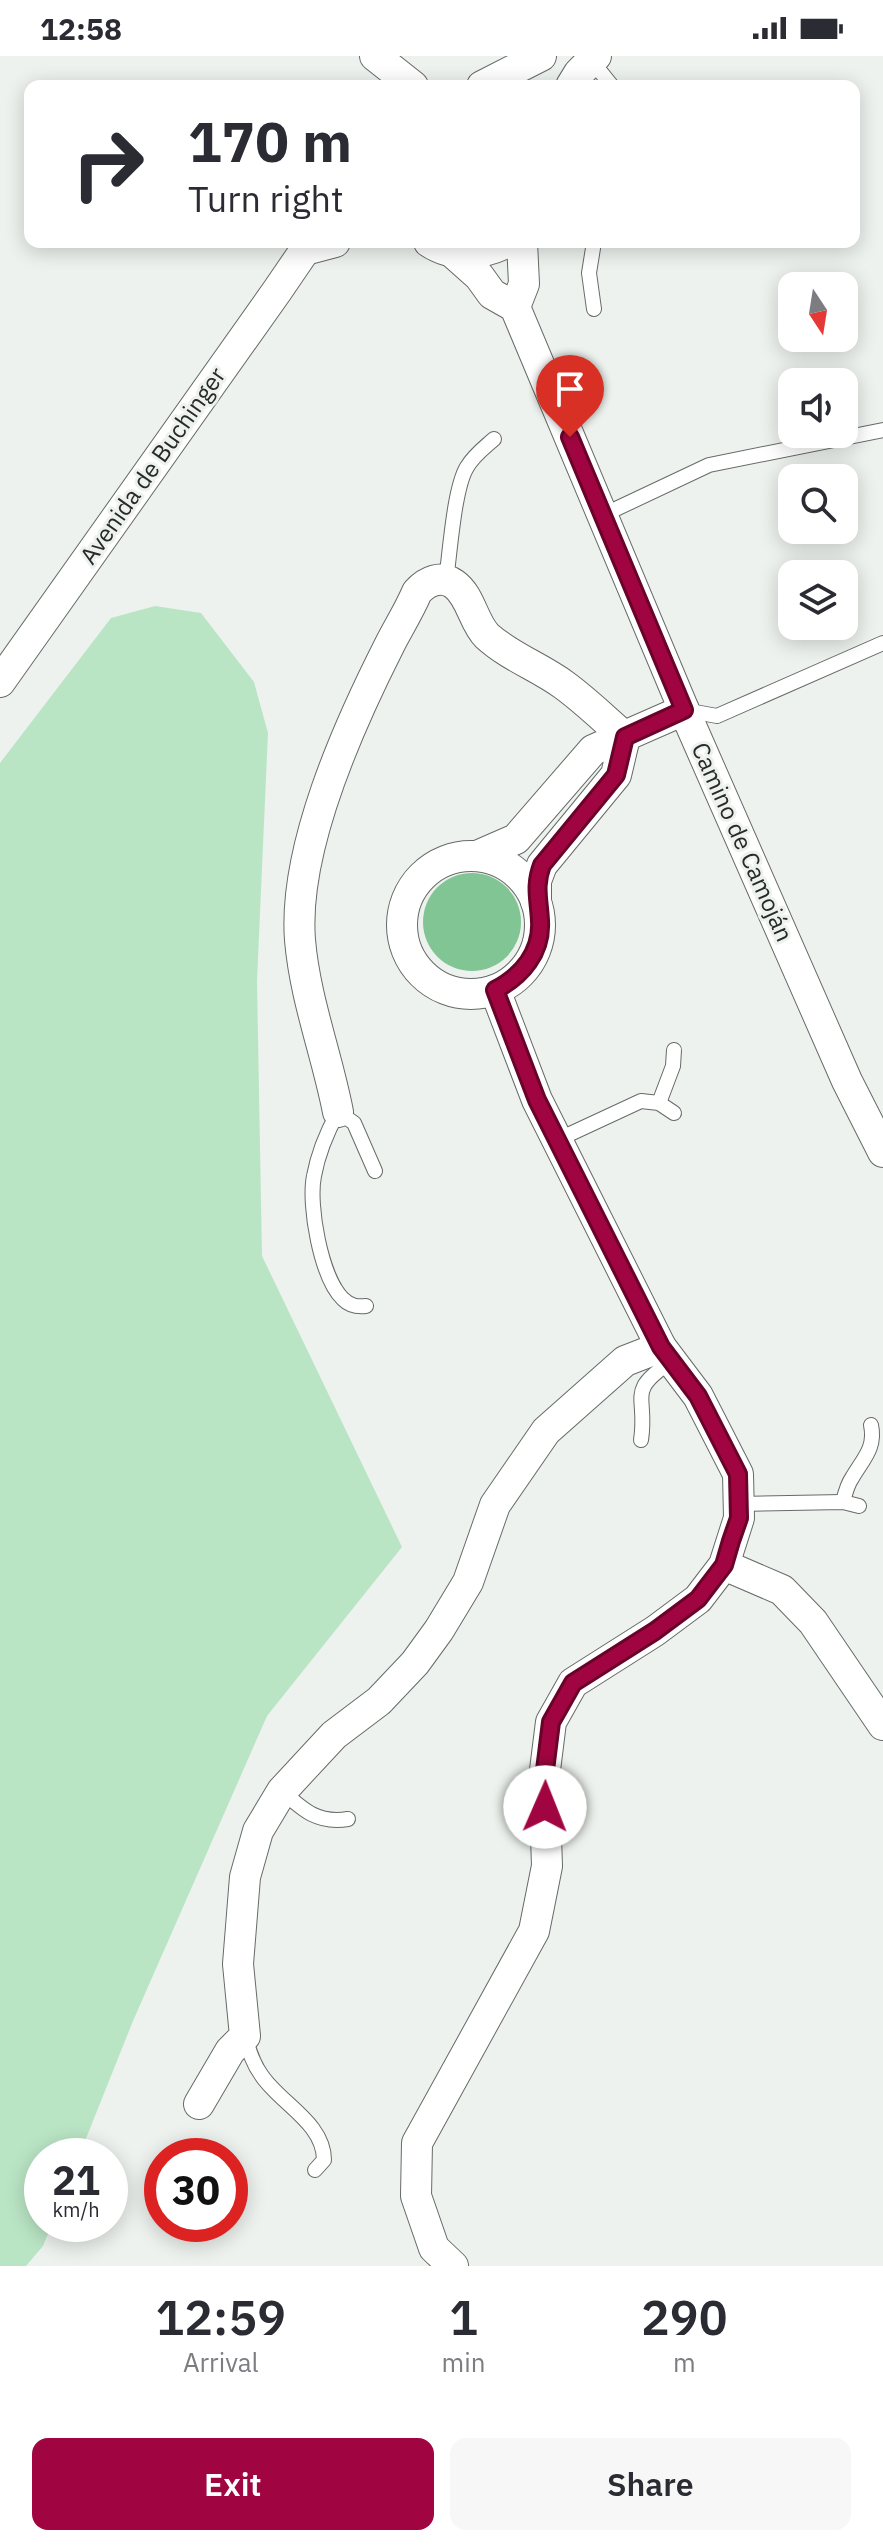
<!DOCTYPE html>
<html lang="en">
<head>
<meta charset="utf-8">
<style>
  body { margin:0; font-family:"IBM Plex Sans",sans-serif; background:#f7f7f7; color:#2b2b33; height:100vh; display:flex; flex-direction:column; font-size:30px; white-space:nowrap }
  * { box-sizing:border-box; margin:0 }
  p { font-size:26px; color:#7c7c81 }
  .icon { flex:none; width:44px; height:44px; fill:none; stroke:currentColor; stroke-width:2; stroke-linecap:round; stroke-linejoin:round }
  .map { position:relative; height:2210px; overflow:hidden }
  .panel { display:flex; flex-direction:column; background:#fff; flex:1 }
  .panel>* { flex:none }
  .banner { position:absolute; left:24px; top:24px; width:836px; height:168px; border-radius:16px; box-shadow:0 4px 20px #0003; background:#fff; color:#2b2b33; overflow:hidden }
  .needle { width:52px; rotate:168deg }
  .tools { position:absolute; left:778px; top:216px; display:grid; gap:16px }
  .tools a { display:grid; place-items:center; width:80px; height:80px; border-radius:16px; background:#fff; box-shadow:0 4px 20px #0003; font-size:40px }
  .speed { position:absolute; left:24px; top:2082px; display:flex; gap:16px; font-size:40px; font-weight:700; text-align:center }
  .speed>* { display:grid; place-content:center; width:104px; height:104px; border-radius:50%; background:#fff; box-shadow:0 4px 20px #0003; line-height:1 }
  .speed small { font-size:20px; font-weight:400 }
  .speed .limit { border:12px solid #d22; background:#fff; color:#111 }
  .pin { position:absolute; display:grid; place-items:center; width:68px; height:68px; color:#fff; margin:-82px -34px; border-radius:50% 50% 50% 0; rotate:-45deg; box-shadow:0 0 8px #0007 }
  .pin .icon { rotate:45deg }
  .me { position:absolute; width:88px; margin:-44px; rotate:1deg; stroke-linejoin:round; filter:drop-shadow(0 0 6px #0008) }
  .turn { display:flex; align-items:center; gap:28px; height:168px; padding:0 32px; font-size:36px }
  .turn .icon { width:104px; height:104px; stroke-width:2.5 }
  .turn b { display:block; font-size:56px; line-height:68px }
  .eta { display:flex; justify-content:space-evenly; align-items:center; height:136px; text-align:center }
  .eta b { font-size:48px; font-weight:600; line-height:56px }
  .primary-button { display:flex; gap:16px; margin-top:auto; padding:16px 32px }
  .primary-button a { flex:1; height:92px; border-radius:16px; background:#a10541; color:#fff; font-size:32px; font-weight:600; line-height:92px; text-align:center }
  .primary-button a+a { background:#f7f7f7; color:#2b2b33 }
  .status { display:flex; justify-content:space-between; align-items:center; height:56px; padding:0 40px; background:#fff; direction:ltr }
  .status svg { height:22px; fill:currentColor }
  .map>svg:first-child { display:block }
  .green { fill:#bae5c5 }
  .water { fill:#81c595 }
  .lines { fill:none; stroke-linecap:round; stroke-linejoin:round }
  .lane-casing { stroke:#666b67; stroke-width:16 }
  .street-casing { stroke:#666b67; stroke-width:32 }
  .lane { stroke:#fff; stroke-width:14 }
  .street { stroke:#fff; stroke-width:30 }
  .route-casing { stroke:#69032a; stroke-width:20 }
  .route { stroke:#a10541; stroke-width:14 }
  .labels { text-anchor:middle; stroke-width:6; stroke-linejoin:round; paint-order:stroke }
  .street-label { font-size:24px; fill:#282a29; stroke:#edf2ee }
</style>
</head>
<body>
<div class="status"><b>12:58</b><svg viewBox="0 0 49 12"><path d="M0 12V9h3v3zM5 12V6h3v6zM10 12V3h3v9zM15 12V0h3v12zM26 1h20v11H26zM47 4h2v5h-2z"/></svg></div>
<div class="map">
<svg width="883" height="2210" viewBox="0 0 883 2210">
  <rect width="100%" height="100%" fill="#edf2ee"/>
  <!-- green -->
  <polygon class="green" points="155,550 201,557 254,626 268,677 257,925 262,1200 402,1491 267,1660 133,1965 79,2100 42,2100 42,2168 52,2168 43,2190 26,2210 0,2210 0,707 111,562"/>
  <!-- water -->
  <circle class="water" cx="472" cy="866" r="49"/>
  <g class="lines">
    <!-- lane casing -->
    <g class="lane-casing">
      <g id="lane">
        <polyline points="591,4 612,30"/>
        <polyline points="594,186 589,217 594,253"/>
        <polyline points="603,459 709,409 883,374"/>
        <path d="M446 524C450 497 454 432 467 411 474 399 484 392 494 383"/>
        <polyline points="684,654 717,660 883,587"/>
        <polyline points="659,1047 673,1010 674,994"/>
        <polyline points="557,1084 641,1045 659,1047 674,1057"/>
        <path d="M366 1250C357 1251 350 1250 343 1243 321 1222 308 1149 314 1120 318 1098 327 1076 338 1056L354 1067 375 1115"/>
        <path d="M641 1384C648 1339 625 1336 672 1305"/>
        <path d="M843 1446C845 1438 847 1429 852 1422 863 1403 876 1392 871 1369"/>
        <polyline points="739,1448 843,1446 859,1450"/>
        <path d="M282 1735C303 1754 318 1768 348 1763"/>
        <path d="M245 1980C249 1995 253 2008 262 2020 281 2048 324 2067 324 2104L315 2114"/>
      </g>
    </g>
    <!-- street casing -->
    <g class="street-casing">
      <g id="street">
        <polyline points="375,0 413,30"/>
        <polyline points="482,30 541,0"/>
        <polyline points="571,30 579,17 596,0"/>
        <path d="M429 186C453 202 483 199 508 186"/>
        <polyline points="305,194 335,186"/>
        <polyline points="452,196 479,220 492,238 515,251 684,654 847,1025 883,1096"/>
        <polyline points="515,251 524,228 522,186"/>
        <polyline points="0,626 277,235 305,194 307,186"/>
        <polyline points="477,800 516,783 593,694 684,654"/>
        <circle cx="471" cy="869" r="69"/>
        <polyline points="536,846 536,825 542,809 616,719 625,681"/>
        <path d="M338 1056C327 999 305 943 300 884 293 793 348 671 389 590 398 572 409 555 417 536 427 525 441 519 454 528 471 540 473 566 487 580 510 601 540 611 564 629 586 645 605 664 625 681"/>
        <polyline points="724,1509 782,1534 813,1566 883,1669"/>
        <polyline points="199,2048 230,1995 245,1980 238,1908 245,1821 258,1775 282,1735 334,1679 379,1645 415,1607 439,1574 468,1526 495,1449 546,1375 625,1305 661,1291"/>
        <polyline points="453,2210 434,2192 416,2140 417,2087 534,1875 547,1810 544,1722 551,1666 573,1627 655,1575 698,1543 724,1509 739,1462 738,1418 698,1340 661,1291 537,1044 495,934"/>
      </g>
    </g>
    <!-- lane -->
    <use href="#lane" class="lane"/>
    <!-- street -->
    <use href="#street" class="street"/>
  </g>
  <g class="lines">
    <!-- route casing -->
    <g class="route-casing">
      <path id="route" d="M545 1751 544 1722 551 1666 573 1627 655 1575 698 1543 724 1509 731 1485 739 1462 738 1418 698 1340 661 1291 537 1044 495 934C522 920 542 896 540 865 539 843 534 830 542 809L616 719 625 681 684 654 570 381"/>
    </g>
    <!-- route -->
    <use href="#route" class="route"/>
  </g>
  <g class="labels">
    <!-- street labels -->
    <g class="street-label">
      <text transform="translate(153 410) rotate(-55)" y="8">Avenida de Buchinger</text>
      <text transform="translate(742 786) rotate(66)" y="8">Camino de Camoján</text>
    </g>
  </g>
</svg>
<div class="tools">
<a><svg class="needle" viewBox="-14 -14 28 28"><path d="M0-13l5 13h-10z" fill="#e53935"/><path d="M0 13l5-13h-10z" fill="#7c7c81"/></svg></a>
<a><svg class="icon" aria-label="sound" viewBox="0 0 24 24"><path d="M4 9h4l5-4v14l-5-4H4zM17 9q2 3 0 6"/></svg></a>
<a><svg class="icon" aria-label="search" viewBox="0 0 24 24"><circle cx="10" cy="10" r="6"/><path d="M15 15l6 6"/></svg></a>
<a><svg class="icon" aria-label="layers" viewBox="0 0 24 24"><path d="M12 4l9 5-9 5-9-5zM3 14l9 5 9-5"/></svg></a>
</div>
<div class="speed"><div>21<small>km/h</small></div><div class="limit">30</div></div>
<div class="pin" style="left:570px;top:381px;background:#d93025"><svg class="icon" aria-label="arrive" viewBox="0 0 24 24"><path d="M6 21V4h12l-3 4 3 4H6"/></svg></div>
<svg class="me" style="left:545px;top:1751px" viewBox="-20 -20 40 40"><circle r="19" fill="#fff"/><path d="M0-13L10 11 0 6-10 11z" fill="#a10541"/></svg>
<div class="banner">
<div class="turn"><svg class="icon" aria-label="right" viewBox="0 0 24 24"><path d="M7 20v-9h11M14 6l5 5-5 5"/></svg><div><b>170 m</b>Turn right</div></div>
</div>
</div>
<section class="panel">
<div class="eta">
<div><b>12:59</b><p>Arrival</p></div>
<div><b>1</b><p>min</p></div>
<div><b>290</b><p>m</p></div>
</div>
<div class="primary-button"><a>Exit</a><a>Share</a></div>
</section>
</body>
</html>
